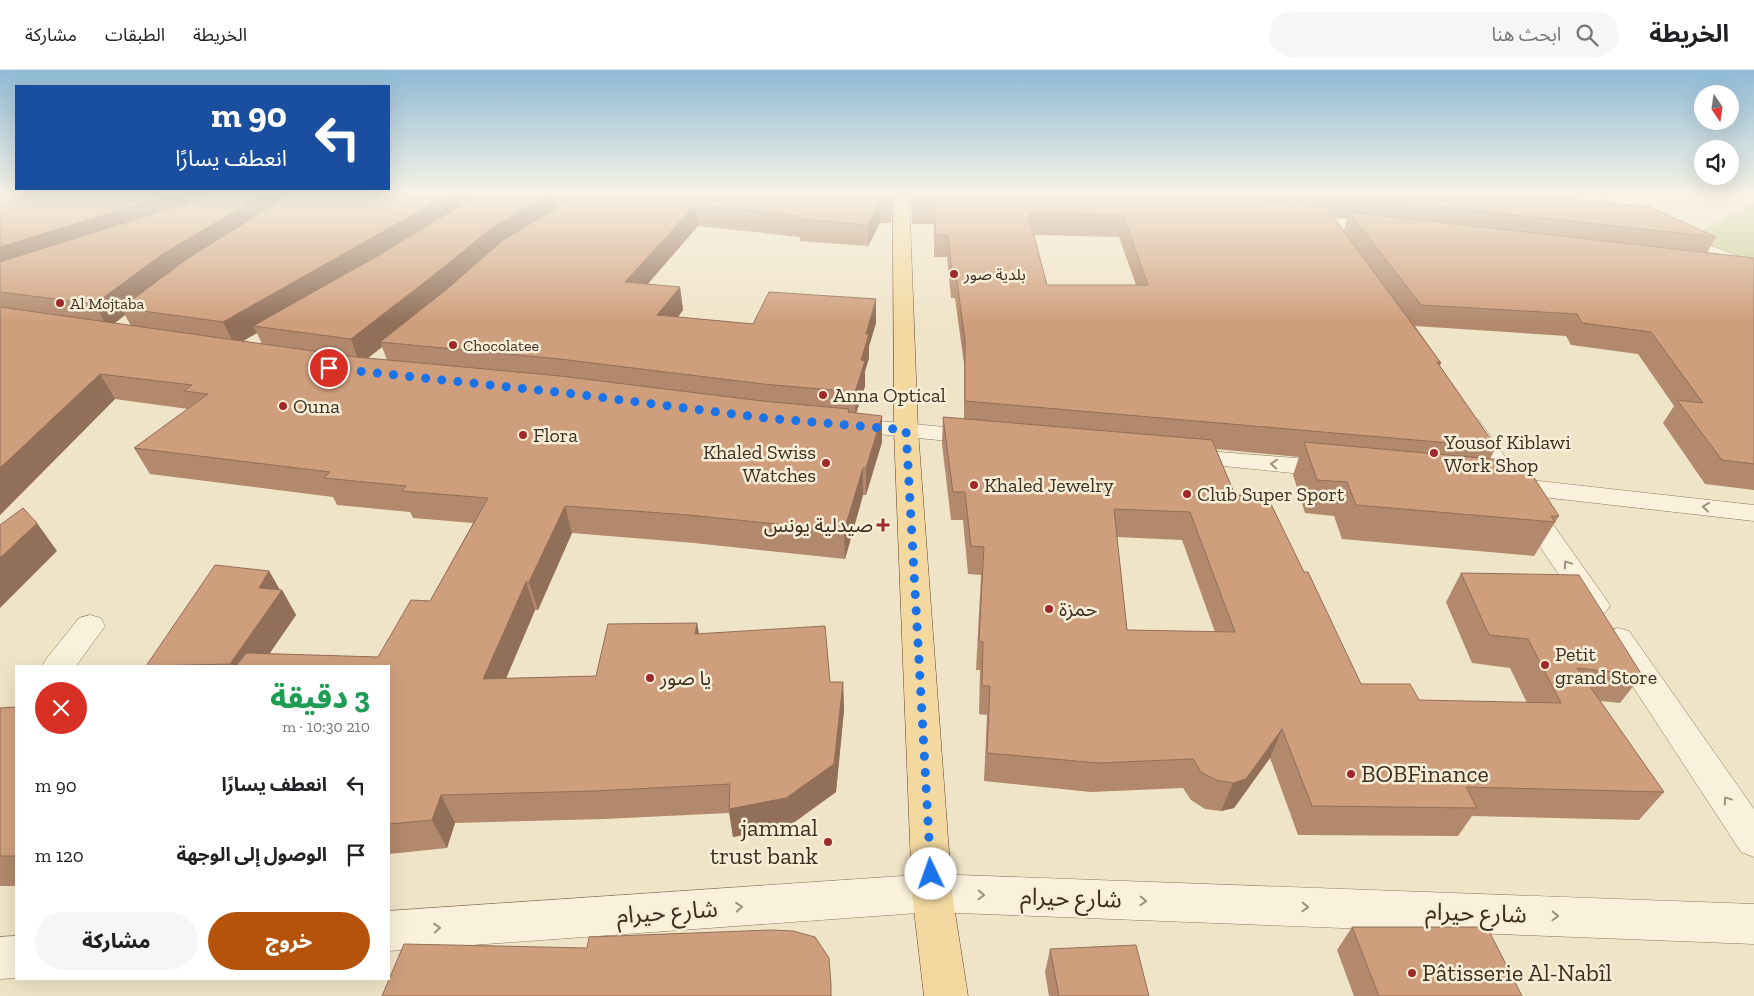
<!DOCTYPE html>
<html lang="ar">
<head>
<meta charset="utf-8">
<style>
  body { margin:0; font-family:"Zilla Slab","Noto Sans Arabic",serif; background:#f6f6f6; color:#202124; direction:rtl; height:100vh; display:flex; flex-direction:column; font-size:19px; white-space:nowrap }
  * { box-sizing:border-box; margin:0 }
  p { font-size:16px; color:#757577 }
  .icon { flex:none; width:28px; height:28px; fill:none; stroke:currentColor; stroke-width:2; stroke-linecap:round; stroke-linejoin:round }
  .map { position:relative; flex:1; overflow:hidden; direction:ltr }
  .drawer { position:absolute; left:15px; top:595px; width:375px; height:315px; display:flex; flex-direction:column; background:#fff; border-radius:0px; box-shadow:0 5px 20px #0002; direction:rtl }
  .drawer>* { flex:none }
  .banner { position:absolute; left:15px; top:15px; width:375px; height:105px; border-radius:0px; box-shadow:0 5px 20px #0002; direction:rtl; background:#1a4fa0; color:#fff; overflow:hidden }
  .needle { width:32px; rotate:167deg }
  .tools { position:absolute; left:1694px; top:15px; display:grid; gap:10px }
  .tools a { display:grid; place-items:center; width:45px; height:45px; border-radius:50%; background:#fff; box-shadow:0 5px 20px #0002; font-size:25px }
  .pin { position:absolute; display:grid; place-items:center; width:42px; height:42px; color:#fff; margin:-21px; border:2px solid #fff; border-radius:50%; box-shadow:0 1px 5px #0007 }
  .me { position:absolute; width:55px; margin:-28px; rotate:357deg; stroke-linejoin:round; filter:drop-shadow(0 0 4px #0008) }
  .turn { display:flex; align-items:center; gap:18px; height:105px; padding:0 20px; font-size:22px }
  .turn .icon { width:65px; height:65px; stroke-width:2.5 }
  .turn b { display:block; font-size:35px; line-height:42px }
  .round { display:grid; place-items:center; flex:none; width:52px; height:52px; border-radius:26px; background:#f6f6f6 }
  .overview { display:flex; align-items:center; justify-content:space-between; height:85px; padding:0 20px }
  h1 { font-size:30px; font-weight:800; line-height:38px; color:#1e9e55 }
  .button { display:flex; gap:10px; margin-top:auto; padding:10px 20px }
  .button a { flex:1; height:58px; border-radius:30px; background:#b45309; color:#fff; font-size:20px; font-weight:800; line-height:58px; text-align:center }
  .button a+a { background:#f6f6f6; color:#202124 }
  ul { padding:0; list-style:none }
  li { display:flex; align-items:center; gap:15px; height:70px; padding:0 20px }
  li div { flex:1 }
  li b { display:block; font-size:19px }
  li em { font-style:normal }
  header { display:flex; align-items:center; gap:30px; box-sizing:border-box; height:70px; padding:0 25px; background:#fff; border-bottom:1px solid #e0e0e0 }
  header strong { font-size:24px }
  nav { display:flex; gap:28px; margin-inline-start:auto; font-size:18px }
  .search { width:350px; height:45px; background:#f6f6f6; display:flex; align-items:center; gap:12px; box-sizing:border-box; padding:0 18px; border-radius:28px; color:#757577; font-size:19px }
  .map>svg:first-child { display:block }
  .green { fill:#c9cf9b }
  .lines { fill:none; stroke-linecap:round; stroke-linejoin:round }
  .minor-casing { stroke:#8d765c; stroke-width:1 }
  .major-casing { stroke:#5b4430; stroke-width:1 }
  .minor { fill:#faf1dc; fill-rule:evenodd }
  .major { fill:#f3d9a0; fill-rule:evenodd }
  .wall { fill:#b2896c; fill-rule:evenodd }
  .shaded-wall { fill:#916f58 }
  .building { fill:#cf9f7d; stroke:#916f58; fill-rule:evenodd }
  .oneway { stroke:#9c907e }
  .route { stroke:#1a73e8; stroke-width:9; stroke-dasharray:0 16.2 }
  .poi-dot { fill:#9e2a2b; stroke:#f7eed8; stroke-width:2 }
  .labels { text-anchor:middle; stroke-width:5; stroke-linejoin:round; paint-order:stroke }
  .far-poi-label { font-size:16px; fill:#3d2e20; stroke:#f7eed8; text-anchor:start }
  .poi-label { font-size:20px; fill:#3d2e20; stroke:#f7eed8; text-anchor:start }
  .near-poi-label { font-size:24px; fill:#3d2e20; stroke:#f7eed8; text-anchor:start }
  .near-street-label { font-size:24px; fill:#3d2e20; stroke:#f7eed8 }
</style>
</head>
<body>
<header>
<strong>الخريطة</strong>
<div class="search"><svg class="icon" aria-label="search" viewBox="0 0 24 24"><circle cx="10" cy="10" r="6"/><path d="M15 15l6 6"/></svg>ابحث هنا</div>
<nav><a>الخريطة</a><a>الطبقات</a><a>مشاركة</a></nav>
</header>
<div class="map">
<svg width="1754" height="926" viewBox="0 0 1754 926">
  <rect width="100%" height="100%" fill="#f0e4c8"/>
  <!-- green -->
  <polygon class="green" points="1754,133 1754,192 1748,192 1690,167"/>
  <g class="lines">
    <!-- minor casing -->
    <g class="minor-casing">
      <g id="minor">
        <polygon points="1566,123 1588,123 1634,143 1636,147 1634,151 1622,151 1568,126"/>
        <polygon points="1302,144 1383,154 1389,155 1392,159 1389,163 1383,164 1296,153 1294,149 1296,145"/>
        <polygon points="1674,162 1754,192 1754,205 1668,171 1665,167 1668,163"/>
        <polygon points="1470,347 1478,349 1521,409 1754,435 1754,451 1533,426 1610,535 1606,542 1595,545 1584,542 1504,423 1496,421 1492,415 1496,410 1458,354 1462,349"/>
        <polygon points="845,348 979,360 988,362 991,367 988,372 979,374 837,360 833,355 837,350"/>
        <polygon points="1183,379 1332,391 1341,394 1345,399 1341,404 1332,407 1174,391 1171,386 1174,381"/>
        <polygon points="90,545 101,548 105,556 76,596 42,596 47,588 79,548"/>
        <polygon points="1618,558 1629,561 1754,739 1754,787 1741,782 1607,577 1602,569 1607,561"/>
        <polygon points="932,804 1754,834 1754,874 932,842 389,881 389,841"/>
        <polygon points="16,866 16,908 0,909 0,867"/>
      </g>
    </g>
    <!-- major casing -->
    <g class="major-casing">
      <polygon id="major" points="893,123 909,123 918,360 952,823 968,926 924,926 912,823 894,360"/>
    </g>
    <!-- minor -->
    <use href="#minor" class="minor"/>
    <!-- major -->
    <use href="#major" class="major"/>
  </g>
  <!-- wall -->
  <g class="wall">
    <path d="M0 123H892L891 153H880L868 176 800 171V167L698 156 648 214 680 217 683 240 678 247 753 254 876 253 869 276V288L865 301V316L856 343 882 372 866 425H863L845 489 694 473 572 463 538 540H535L506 608 596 606 697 553 699 564 830 612H843L844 640 836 722 789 756 733 767 729 743 604 749 455 753 447 778 389 784V596H146L269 501 280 520H282L296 545 269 584 378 587 430 531 473 453 413 448 410 442 337 435 333 427 150 404 134 378 188 339 115 329 0 445ZM185 127 199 130 188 133ZM125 245 131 256 115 253ZM257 263 262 274 243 271 249 267ZM382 277 387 290 368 288Z"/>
    <path d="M911 123H1507L1716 167 1707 183 1754 188V420L1705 414 1663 353 1674 336 1638 284 1571 275 1566 266 1415 256 1441 293 1440 296 1496 377 1490 389 1559 446 1534 486 1342 469 1334 446 1305 443 1293 405 1299 387 1216 379 1235 425 1304 502 1361 614 1419 630 1527 633 1510 598 1472 593 1446 532 1461 503 1642 605 1620 633 1600 631 1664 722 1639 750 1472 746 1458 766 1298 765 1270 688 1234 738 1221 741 1205 739 1191 730 1183 718 1091 722 984 711 987 645 979 644 980 600H976L981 505 968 504 963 450H951L942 374 943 347 964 349V294L955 228H951L947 187H934V154H912ZM1334 147 1347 149 1344 160ZM1034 165 1119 167 1136 215H1047ZM1117 467 1182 470 1215 562 1127 560Z"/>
    <polygon points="16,637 16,816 0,816 0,638"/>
    <polygon points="1352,857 1522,926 1354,926 1337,880"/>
    <polygon points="1050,879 1149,926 1049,926 1045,902"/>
  </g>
  <!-- shaded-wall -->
  <g class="shaded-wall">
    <polygon points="175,123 184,123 192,142 0,204 0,177"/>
    <polygon points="263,123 297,123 121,238 125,245 108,258 95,234 161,185"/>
    <polygon points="451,123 482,123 266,257 253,256 257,263 235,276 223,252"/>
    <polygon points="549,123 554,123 558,141 380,272 382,277 360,294 351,269 488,161"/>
    <polygon points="880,132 880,153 868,176 868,155"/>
    <polygon points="695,135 698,156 629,235 625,212"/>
    <polygon points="680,217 683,240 661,269 657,245"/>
    <polygon points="876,229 876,253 869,276 869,288 865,301 865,316 855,347 855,322 866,264"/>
    <polygon points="100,304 115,329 0,445 0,398"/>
    <polygon points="882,346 882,372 866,425 866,398"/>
    <polygon points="863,398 863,425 845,489 844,461"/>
    <polygon points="565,436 572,463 538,540 529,512"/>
    <polygon points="37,453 57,481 0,538 0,488"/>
    <polygon points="269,501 281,522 282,520 296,545 261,596 231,596 230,594 259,518"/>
    <polygon points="526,512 535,540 494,637 483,609"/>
    <polygon points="697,553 702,581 695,564"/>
    <polygon points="843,612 844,640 836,722 789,756 733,767 729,739"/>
    <polygon points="1282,659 1270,688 1234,738 1221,741 1233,713"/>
    <polygon points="441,725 455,753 447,778 432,750"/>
  </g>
  <!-- building -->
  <g class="building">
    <polygon points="0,123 175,123 0,177"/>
    <polygon points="220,123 263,123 252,131 161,185 95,234 0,222 0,192"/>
    <polygon points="289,123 451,123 223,252 121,238 187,189 281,130"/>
    <polygon points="481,123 549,123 488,161 430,208 351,269 253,256 381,184"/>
    <polygon points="569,123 892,123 891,132 880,132 868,155 799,149 801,146 695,135 625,212 680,217 657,245 753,254 769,222 876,229 866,264 869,264 861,290 865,291 855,322 763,314 560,289 380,272 447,219 502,171 568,131 570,125"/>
    <path d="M912 123H1195L1326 137 1441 293 1437 292 1496 377 965 331V270L956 205H952L948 165H935V133L913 132ZM1028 143 1123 145 1148 215H1047Z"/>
    <polygon points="1312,123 1507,123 1650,137 1716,167"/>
    <polygon points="1349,142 1754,188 1754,394 1722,390 1677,330 1703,333 1651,262 1582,253 1577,244 1421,235"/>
    <polygon points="0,237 356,287 560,306 762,331 849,339 848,342 882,346 866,398 863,398 844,461 689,445 565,436 529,512 526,512 483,609 596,606 608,554 697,553 695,564 825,556 830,612 843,612 834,694 786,728 729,739 730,714 595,721 441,725 432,750 389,754 389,596 236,596 246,583 378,587 411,530 430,531 488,428 402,421 406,416 324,408 330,402 134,378 208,324 184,321 192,315 100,304 0,398"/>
    <path d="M943 347 1212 370 1235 425 1267 426 1304 502H1308L1361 614H1410L1419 630 1561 633 1528 569 1489 565 1461 503 1579 505 1642 605 1577 598 1664 722 1466 717 1477 738 1312 736 1282 659 1246 709 1233 713 1216 710 1201 702 1193 689 1098 693 987 683 990 616H982L983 572 979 571 984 477 971 476 965 422H953ZM1114 439 1190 442 1235 562 1127 560Z"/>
    <polygon points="1304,372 1514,391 1516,394 1525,394 1559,446 1551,446 1555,452 1356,435 1347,412 1317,410"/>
    <polygon points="23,438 37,453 0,488 0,455"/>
    <polygon points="215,495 269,501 259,518 282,520 230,594 146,596"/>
    <polygon points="16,637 16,786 0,786 0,638"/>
    <polygon points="1352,857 1487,857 1522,926 1379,926"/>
    <polygon points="771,860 793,861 815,867 829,888 831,915 831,926 382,926 404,874 587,878 589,867"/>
    <polygon points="1136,875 1149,926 1059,926 1050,879"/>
  </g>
  <!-- one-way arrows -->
  <defs><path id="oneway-chevron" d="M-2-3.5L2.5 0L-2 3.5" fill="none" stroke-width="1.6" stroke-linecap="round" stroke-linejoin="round" transform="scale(1.25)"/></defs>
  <g class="oneway">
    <use href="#oneway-chevron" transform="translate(1274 394) rotate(-175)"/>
    <use href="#oneway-chevron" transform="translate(1706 437) rotate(-174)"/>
    <use href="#oneway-chevron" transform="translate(1567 494) rotate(-124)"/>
    <use href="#oneway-chevron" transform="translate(1727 730) rotate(-124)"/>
    <use href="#oneway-chevron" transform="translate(981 825) rotate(2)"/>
    <use href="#oneway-chevron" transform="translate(1143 831) rotate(2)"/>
    <use href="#oneway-chevron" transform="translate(739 837) rotate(-4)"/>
    <use href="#oneway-chevron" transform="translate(1305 837) rotate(2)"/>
    <use href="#oneway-chevron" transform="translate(1555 846) rotate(2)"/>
    <use href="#oneway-chevron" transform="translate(437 858) rotate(-4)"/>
  </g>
  <!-- sky -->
  <linearGradient id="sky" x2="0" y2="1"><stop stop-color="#8fbad6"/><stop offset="0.49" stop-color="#f8f3e6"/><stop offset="1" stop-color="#f8f3e6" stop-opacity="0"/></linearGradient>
  <rect width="1754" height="253" fill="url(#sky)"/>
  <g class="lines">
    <!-- route -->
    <polyline class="route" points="329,298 566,323 765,348 906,360 931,804"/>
  </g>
  <!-- markers -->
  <g class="poi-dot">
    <circle cx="954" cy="204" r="5"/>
    <circle cx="60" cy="233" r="5"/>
    <circle cx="453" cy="275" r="5"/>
    <circle cx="823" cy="325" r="5"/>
    <circle cx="283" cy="336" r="5"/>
    <circle cx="523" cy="365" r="5"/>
    <circle cx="1434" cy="383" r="5"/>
    <circle cx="826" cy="393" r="5"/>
    <circle cx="974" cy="415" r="5"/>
    <circle cx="1187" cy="424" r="5"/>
    <path d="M880.5 447.5h5v5h5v5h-5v5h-5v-5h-5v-5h5z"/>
    <circle cx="1049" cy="539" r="5"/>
    <circle cx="1545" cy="595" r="5"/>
    <circle cx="650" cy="608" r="5"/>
    <circle cx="1351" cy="704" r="5"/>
    <circle cx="828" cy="772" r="5"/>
    <circle cx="1412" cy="903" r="5"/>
  </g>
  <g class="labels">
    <!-- far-poi labels -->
    <g class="far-poi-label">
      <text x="964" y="210">بلدية صور</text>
      <text x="70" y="239">Al Mojtaba</text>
      <text x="463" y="281">Chocolatee</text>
    </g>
    <!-- poi labels -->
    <g class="poi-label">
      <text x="833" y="332">Anna Optical</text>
      <text x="293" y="343">Ouna</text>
      <text x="533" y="372">Flora</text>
      <text x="1444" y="379">Yousof Kiblawi<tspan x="1444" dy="23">Work Shop</tspan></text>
      <text x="816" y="389" text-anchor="end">Khaled Swiss<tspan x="816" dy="23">Watches</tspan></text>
      <text x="984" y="422">Khaled Jewelry</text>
      <text x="1197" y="431">Club Super Sport</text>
      <text x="873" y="462" text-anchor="end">صيدلية يونس</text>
      <text x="1059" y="546">حمزة</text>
      <text x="1555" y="591">Petit<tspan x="1555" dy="23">grand Store</tspan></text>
      <text x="660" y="615">يا صور</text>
    </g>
    <!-- near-poi labels -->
    <g class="near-poi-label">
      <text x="1361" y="712">BOBFinance</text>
      <text x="818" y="766" text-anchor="end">jammal<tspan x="818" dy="28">trust bank</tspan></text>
      <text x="1422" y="911">Pâtisserie Al-Nabîl</text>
    </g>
    <!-- near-street labels -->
    <g class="near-street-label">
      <text transform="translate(1071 828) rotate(2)" y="8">شارع حيرام</text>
      <text transform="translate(667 842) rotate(-4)" y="8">شارع حيرام</text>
      <text transform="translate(1476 843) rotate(2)" y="8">شارع حيرام</text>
    </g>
  </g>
</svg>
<div class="tools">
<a><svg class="needle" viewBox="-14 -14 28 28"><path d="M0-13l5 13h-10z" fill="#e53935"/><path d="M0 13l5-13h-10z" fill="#757577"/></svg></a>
<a><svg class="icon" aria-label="sound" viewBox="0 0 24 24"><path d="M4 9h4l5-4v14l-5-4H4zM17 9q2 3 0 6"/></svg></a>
</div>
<div class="pin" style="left:329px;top:298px;background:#d93025"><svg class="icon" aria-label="arrive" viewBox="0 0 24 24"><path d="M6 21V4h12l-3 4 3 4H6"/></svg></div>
<svg class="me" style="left:931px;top:804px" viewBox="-20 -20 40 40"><circle r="19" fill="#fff"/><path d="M0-13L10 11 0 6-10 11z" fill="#1a73e8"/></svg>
<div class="banner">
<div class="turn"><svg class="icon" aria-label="left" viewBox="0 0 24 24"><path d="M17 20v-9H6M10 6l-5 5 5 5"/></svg><div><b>90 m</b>انعطف يسارًا</div></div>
</div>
<section class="drawer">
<div class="overview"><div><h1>3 دقيقة</h1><p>210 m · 10:30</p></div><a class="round" style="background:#d93025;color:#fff"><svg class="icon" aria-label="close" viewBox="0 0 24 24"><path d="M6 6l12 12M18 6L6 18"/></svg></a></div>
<ul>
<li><svg class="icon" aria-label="left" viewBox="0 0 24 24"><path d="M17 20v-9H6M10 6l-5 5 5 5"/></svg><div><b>انعطف يسارًا</b></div><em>90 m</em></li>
<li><svg class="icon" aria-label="arrive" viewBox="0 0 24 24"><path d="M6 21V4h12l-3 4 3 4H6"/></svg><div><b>الوصول إلى الوجهة</b></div><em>120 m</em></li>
</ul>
<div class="button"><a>خروج</a><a>مشاركة</a></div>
</section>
</div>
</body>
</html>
